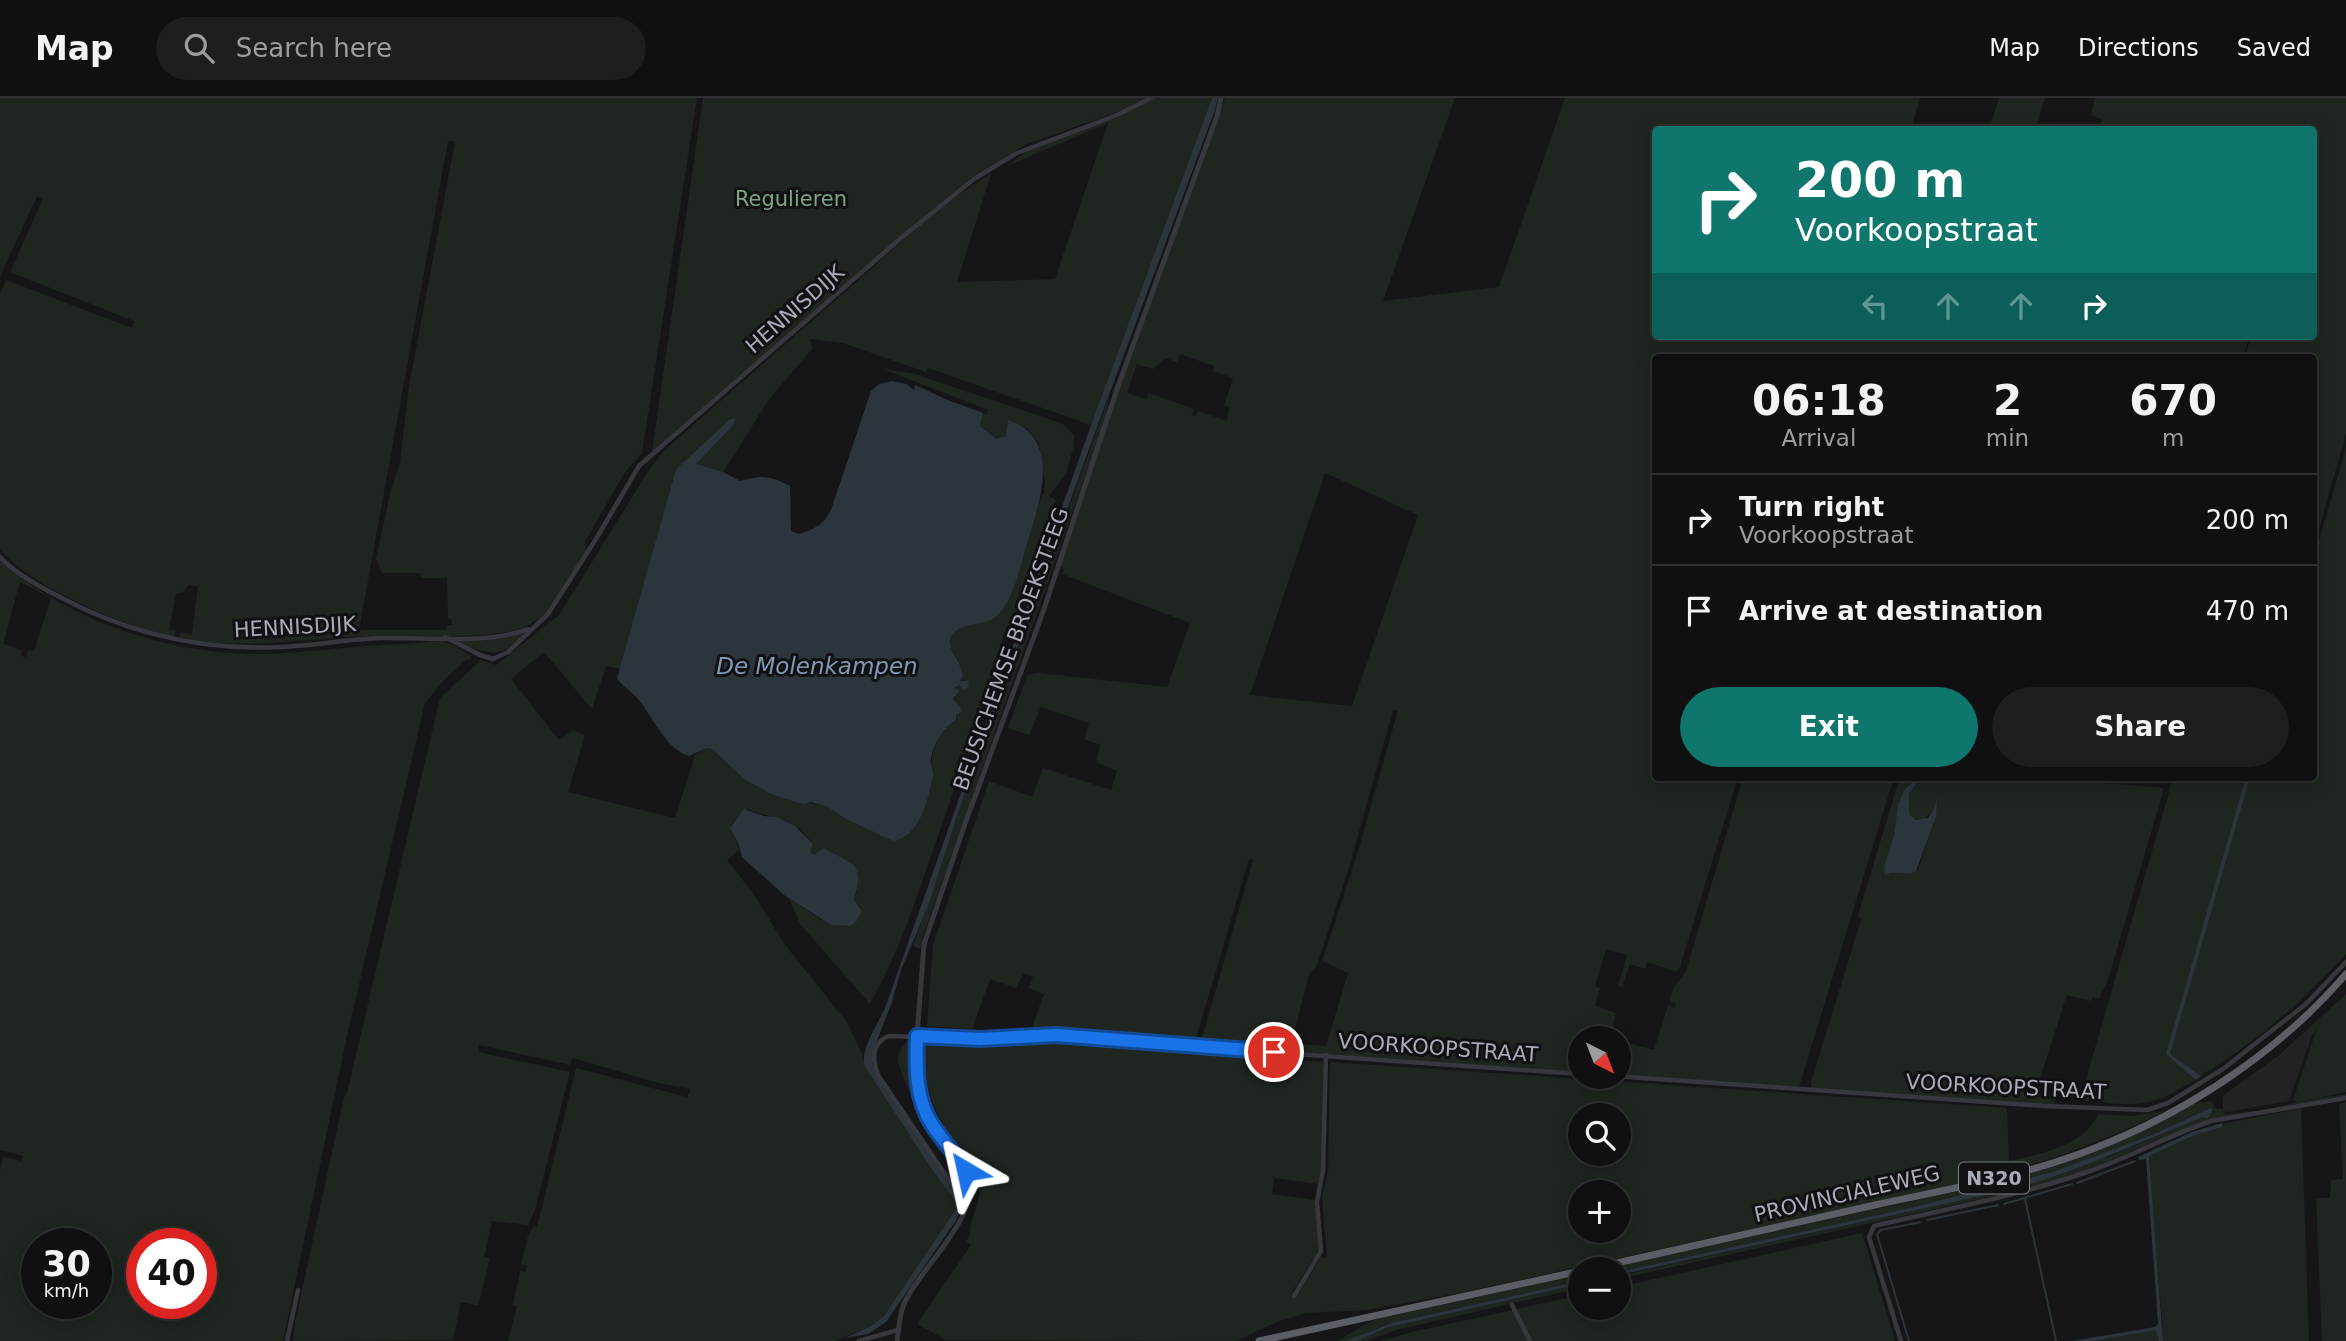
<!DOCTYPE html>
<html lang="en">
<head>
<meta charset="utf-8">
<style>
  body { margin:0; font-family:"DejaVu Sans",sans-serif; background:#1e1e20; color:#f1f3f6; height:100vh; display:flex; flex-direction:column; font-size:26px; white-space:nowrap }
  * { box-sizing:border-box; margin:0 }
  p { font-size:23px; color:#9c9d9f }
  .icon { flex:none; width:38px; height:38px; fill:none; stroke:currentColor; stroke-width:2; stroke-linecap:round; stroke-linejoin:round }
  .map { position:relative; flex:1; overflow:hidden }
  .drawer { position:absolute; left:1652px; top:256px; width:665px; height:427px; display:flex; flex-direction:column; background:#101012; border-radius:7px; box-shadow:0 4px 18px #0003,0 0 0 2px #303032 }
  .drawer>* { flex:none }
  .top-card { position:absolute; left:1652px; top:28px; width:665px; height:214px; border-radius:7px; box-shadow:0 4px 18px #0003,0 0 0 2px #303032; background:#0f766e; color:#fff; overflow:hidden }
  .needle { width:46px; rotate:138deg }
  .controls { position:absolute; left:1568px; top:928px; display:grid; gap:14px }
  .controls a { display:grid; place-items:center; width:63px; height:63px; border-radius:50%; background:#101012; box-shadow:0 4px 18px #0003,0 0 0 2px #303032; font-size:35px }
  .speed { position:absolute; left:21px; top:1130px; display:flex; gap:14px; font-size:35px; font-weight:700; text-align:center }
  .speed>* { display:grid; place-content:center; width:91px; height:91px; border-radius:50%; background:#101012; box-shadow:0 4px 18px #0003,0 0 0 2px #303032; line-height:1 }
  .speed small { font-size:18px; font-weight:400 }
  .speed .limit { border:10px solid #d22; background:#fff; color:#111 }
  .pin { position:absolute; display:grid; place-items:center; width:60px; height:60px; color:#fff; margin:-30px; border:4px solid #fff; border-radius:50%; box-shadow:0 2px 7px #0007 }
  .me { position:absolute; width:77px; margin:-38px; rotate:324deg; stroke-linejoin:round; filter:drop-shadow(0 0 5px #0008) }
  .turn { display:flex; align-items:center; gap:24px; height:147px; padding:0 28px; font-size:32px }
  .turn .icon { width:91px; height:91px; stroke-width:2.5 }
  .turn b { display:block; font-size:49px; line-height:60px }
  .lanes { display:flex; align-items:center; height:66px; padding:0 28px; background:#0003; justify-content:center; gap:35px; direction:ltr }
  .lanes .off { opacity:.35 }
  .eta { display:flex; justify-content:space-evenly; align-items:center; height:119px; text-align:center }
  .eta b { font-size:42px; font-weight:600; line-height:49px }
  .action { display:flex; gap:14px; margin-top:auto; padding:14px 28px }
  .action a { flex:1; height:80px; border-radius:42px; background:#0f766e; color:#fff; font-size:28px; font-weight:600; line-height:80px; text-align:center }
  .action a+a { background:#1e1e20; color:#f1f3f6 }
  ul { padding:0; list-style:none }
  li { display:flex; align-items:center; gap:21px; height:91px; padding:0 28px; border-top:2px solid #303032 }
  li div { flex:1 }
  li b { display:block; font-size:26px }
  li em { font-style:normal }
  header { display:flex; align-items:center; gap:42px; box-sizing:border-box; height:98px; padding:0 35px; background:#101012; border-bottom:2px solid #303032 }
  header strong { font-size:33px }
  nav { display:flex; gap:38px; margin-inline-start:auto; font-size:24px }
  .search { width:490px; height:63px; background:#1e1e20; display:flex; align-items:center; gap:18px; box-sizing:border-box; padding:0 24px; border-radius:38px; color:#9c9d9f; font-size:26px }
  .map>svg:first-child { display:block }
  .built { fill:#222225 }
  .green { fill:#1e261f; fill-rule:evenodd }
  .water { fill:#2c343c }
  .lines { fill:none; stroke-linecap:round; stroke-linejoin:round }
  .stream { stroke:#2c343c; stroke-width:2 }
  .minor { stroke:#37383d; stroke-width:4.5 }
  .tertiary { stroke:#37383d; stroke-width:5 }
  .trunk { stroke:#5b5e65; stroke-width:7 }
  .route-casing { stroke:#114b97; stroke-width:18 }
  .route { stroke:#1a73e8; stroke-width:12 }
  .labels { text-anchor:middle; stroke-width:6; stroke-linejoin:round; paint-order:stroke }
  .shield { fill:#111113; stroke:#7b7e86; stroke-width:2 }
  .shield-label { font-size:19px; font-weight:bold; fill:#a8acb8 }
  .park-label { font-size:21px; fill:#7fa482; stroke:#111113 }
  .street-label { font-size:21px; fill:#a8acb8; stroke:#111113 }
  .water-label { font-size:23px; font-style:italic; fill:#7f99b4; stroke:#111113 }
</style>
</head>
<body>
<header>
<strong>Map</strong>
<div class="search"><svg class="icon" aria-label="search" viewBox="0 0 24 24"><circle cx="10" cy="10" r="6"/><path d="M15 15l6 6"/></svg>Search here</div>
<nav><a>Map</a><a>Directions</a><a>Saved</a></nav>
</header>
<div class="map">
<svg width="2346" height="1243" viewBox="0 0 2346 1243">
  <rect width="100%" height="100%" fill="#161618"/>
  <!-- built -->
  <polygon class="built" points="2316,926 2289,1003 2227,1014 2223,998 2281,956"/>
  <!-- green -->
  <g class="green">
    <path d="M0 0H697L642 355 625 374 585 444 586 454C570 479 555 515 527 528 496 543 411 537 374 538 322 539 272 548 220 545 206 544 191 543 179 539L180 534 192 536 198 488 189 487 183 494 176 496 169 531 176 533 174 539C122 527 36 492 0 452V196L6 182 132 230 134 223 10 174 43 101 37 98 0 179ZM448 43 455 44 409 288 400 364 390 396 376 461 382 475H420L421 480H447L448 520 452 522V527H447L446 532H359Z"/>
    <polygon points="703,0 1145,0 1117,14 1025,47 973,79 652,354"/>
    <path d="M1153 0H1212L1091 327 928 270 926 274 843 245 810 241 812 251 770 300 723 374 695 366 733 326 735 320 730 321 676 371 620 571 606 568 592 611 544 554 511 581 559 642 574 632 585 637 568 694 675 720 695 657 707 650 712 651 744 681 771 696 828 709 844 720 860 726 933 672C927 655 943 630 957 621L956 617 961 614 953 602 958 595 954 590 959 587 963 591 969 585 964 582 960 583C966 565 951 559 950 541 958 523 982 529 996 518 1015 503 1034 421 1042 396H1044L1045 383 1039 345 1027 331 996 342 980 328 982 317 987 316 988 312 883 271 915 276 1063 326 1074 337V347L1066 376 1049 398 1056 402 1014 528 1007 527C984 602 960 677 933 752 914 807 899 854 870 906L800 826 789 800 821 822 843 828 861 810 854 802 857 793 853 766 824 750 814 757 810 754 811 743 799 730 789 725 747 711 731 726 739 752 727 762 752 794 786 848 847 924 863 958 865 969 933 1073 955 1103 956 1111 953 1117 884 1218 871 1228 835 1243H508L517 1208 513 1207 520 1173 525 1174 527 1168 521 1166 528 1138 534 1128 537 1129 576 970 687 999 691 991 658 985 573 960 570 967 479 947 478 954 570 974 535 1112 528 1127 492 1123 484 1159 490 1160 478 1208 461 1204 453 1242 293 1243 294 1229 344 999 347 995 440 600 481 562 496 567 559 517 649 372 664 353C727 297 790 242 853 187 897 148 941 105 991 76L957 184 1055 181 1108 25 1007 68 1030 51Z"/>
    <path d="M1225 0H1455L1383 203 1499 189 1565 0H1920L1911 31 1656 32V238H2249L2244 259H1656V679H1738L1680 869 1677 874 1647 864 1645 871 1630 866 1622 889 1618 888 1627 857 1606 851 1595 888 1600 890 1595 908 1616 915 1612 930 1627 945 1654 952 1668 907 1675 909 1676 905 1669 903 1674 889 1686 873 1743 679H1894L1799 989 1619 977V940H1580V974L1200 947 1253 762 1249 761 1194 947 1030 935 1044 896 1029 890 1033 879 1024 875 1016 890 990 881 972 931 927 928 933 847 989 683 1032 699 1043 670 1111 692 1117 673 1096 664 1100 647 1084 641 1089 625 1041 609 1029 637 1008 630 1027 577 1038 575 1167 589 1190 525 1062 476 1064 472 1060 467 1120 288ZM1180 256 1214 268 1213 273 1233 280 1224 308 1229 309 1227 323 1198 313 1196 318 1192 317 1194 311 1149 295 1146 301 1127 295 1137 266 1153 271 1166 260 1177 264ZM1325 375 1418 417 1352 608 1250 597ZM1393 612H1398L1357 757 1322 863 1348 875 1326 948 1291 945 1310 874 1315 871 1319 861 1349 770Z"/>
    <polygon points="1999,0 2045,0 2035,31 1989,31"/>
    <polygon points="2095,0 2346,0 2346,336 2317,438 2314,438 2314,259 2245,259 2251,238 2314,238 2314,32 2099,31 2102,21 2091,17"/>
    <polygon points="1109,299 1106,319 1098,342 923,838 920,851 913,848 956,721"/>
    <path d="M2346 350V856C2304 903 2256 944 2202 977 2186 987 2168 1000 2149 1004 2127 1009 2102 1004 2080 1002L2170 691 2171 682 2133 679H2314V441L2316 442 2315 456Z"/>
    <path d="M0 460C63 523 173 557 261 556 309 555 357 547 405 546 418 545 435 542 448 545 456 547 465 553 471 558V561L466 562 445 581 425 605 347 938 283 1243H0V1072L3 1058 21 1063 23 1058 0 1052ZM20 484 51 500 34 553 28 552 26 559 21 558 22 552 3 546ZM37 1146H96V1206H37ZM142 1146H201V1206H142Z"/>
    <path d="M525 533C503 565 483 555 453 542Z"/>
    <path d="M1900 679H1917C1897 695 1899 716 1894 739 1891 752 1885 762 1885 776 1897 771 1907 781 1918 771L1936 719 1934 711 1924 722 1916 721 1909 716V696L1921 679H2030L2164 690 2108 882 2099 901 2093 899 2091 903 2067 897 2034 999 2056 1001 2052 1008 1811 990V984L1861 822 1858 817Z"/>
    <polygon points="2346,896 2346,994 2303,1003 2346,996 2346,998 2274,1010 2298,1004 2293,1002 2318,927 2314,936 2311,932 2284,956 2224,1001 2227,1014 2224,1013 2225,1016 2266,1012 2201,1024 2083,1074 2025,1091 1619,1181 1619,1178 2016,1090 2113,1057 2203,1019 2207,1021 2212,1012 2209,1010 2131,1048 2017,1087 1619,1174 1619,1171 1605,1171 2003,1083 2066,1065 2100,1052 2145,1032 2193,1006 2211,1003 2215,1010 2223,1011 2223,998 2278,958"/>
    <path d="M911 939 916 943C914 974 916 1002 930 1031 922 1018 896 972 898 958 899 951 907 944 911 939Z"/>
    <path d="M1030 943 1324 964 1322 1067 1318 1086 1274 1080 1272 1096 1315 1102 1319 1151 1293 1193 1298 1196 1321 1159 1327 1160 1322 1098 1328 1073 1330 964 2007 1010 2009 1063C2040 1056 2085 1048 2098 1016L2132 1018 2165 1013C2105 1043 2045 1065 1979 1081L1460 1195 1367 1212 1306 1215 1279 1223 1236 1243 946 1242 917 1226 971 1147 966 1143 970 1137C969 1120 983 1102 979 1084 975 1069 963 1054 954 1042 932 1012 922 983 926 945L990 948ZM1580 1017H1619V1055H1580ZM1580 1094H1619V1132H1580Z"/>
    <polygon points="2346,1004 2346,1243 2322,1243 2316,1100 2330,1100 2331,1082 2343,1081 2339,1007"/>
    <polygon points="2301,1010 2309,1243 2085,1243 2163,1230 2147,1056 2208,1029"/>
    <polygon points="1862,1135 1895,1243 1381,1243 1412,1234 1580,1197 1580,1209 1619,1209 1619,1189"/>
    <polygon points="1580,1176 1580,1183 1386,1226 1348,1243 1337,1243 1373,1222"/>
    <polygon points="1580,1186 1580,1190 1396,1232 1366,1243 1357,1243 1386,1230"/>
  </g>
  <!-- water -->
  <g class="water">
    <path d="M1212 0H1218L1215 12 1090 348 956 721 929 805 901 872 892 904 873 953 872 965 875 974 959 1101 961 1108 957 1121 886 1224 868 1236 845 1240 871 1228 884 1218 956 1111 955 1103 933 1073 865 969C859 953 878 926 885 910L1091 327Z"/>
    <path d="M892 283 906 286 914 292 915 287 950 303 983 315 980 328 996 341 1006 338 1008 322C1065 341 1038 409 1026 450 1020 470 1014 498 1000 515 986 531 959 521 950 541 950 557 961 562 963 578L960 583H968L969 588 964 592 959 587 954 590 959 593 953 601 960 609 961 614 956 617V622C945 628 931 649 931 662 930 668 934 672 933 678 928 701 920 739 893 743L844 720 828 709 811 704 803 706 771 696 744 681 712 651 707 650 689 658C665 651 653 618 637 600 631 593 623 589 617 580L676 371 730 321 735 320 734 326 696 366 723 374 740 383C762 377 770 377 790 388L791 433 799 436C814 431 824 427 831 412L871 293 879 286Z"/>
    <path d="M1917 679H1921L1909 696V716L1916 722 1928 720 1934 711 1937 700 1936 719 1916 773C1905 780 1895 771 1885 777L1884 769 1894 738 1898 706 1904 693Z"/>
    <polygon points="2246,679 2250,679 2170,956 2201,978 2196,982 2166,956"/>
    <path d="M744 711 764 718 776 719 795 728 813 746 810 754 814 757 824 750 853 766C862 777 857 790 854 802L862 813 856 824 850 828 831 827 784 797 742 759 738 745 730 730Z"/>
    <path d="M2210 1010 2213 1012 2207 1021 2203 1019C2142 1044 2082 1071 2018 1090L1619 1177V1174L1914 1109 2053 1074 2152 1037Z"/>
    <polygon points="2222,1025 2222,1029 2192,1038 2149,1058 2163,1243 2159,1243 2156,1232 2093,1243 2072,1243 2155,1229 2158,1226 2146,1061 2139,1062 2138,1059 2192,1034"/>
    <polygon points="1580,1183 1580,1186 1412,1224 1386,1230 1357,1243 1346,1243 1391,1225"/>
  </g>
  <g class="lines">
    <!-- stream -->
    <g class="stream">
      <polyline points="2077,1085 2135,1063"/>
      <polyline points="2025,1101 2056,1243"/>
      <polyline points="2004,1106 2072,1086"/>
      <polyline points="1927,1122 1998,1107"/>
      <polyline points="1909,1243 1877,1136 1881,1132 1921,1124"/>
    </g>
    <!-- minor -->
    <g class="minor">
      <path d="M0 459C17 476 35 486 56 497 126 535 201 553 281 549 314 548 347 541 381 540 429 539 483 547 529 531"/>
      <polyline points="445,539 480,557 493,561 508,554 548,516 596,441 639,368 900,141 974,81 1017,55 1117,17 1151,0"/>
      <polyline points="1613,978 2045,1008 2147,1012 2168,1005 2223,971 2307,905 2346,864"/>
      <path d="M966 1112 957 1094 878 977C872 961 871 945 889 938L981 941 1056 937 1196 949 1580 976"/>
      <polyline points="1294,1198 1321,1153 1317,1104 1323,1072 1326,957"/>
      <polyline points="1512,1207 1530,1243"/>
      <polyline points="287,1243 298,1192"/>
      <polyline points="859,1243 898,1232"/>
      <path d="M1901 1243 1869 1139 1874 1128C1946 1111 2018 1098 2087 1074 2129 1060 2169 1037 2211 1023L2346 1000"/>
    </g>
    <!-- tertiary -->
    <path class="tertiary" d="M897 1243C899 1231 899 1217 904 1206 920 1168 986 1116 966 1073L928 1019 919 991 917 938 924 846 966 723 1043 514 1117 291 1217 18 1221 0"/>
    <!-- trunk -->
    <g class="trunk">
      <path d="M1590 1171C1685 1150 1780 1129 1875 1107 1948 1091 2025 1078 2095 1050 2189 1013 2280 953 2346 876"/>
      <polyline points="1259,1243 1580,1173"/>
    </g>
  </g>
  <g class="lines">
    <!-- route casing -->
    <g class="route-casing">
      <path id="route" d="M966 1073C956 1057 944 1044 933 1028 915 1001 916 970 917 938L981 941 1056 937 1274 954"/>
    </g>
    <!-- route -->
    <use href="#route" class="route"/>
  </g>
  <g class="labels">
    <!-- shield labels -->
    <rect class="shield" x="1959" y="1064.5" width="70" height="31" rx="5"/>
    <g class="shield-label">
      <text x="1994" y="1087">N320</text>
    </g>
    <!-- park labels -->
    <g class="park-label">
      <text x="791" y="108">Regulieren</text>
    </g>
    <!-- street labels -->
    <g class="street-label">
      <text transform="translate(795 211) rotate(-41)" y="7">HENNISDIJK</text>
      <text transform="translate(295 529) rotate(-3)" y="7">HENNISDIJK</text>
      <text transform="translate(1011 551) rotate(-70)" y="7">BEUSICHEMSE BROEKSTEEG</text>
      <text transform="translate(1438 950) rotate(4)" y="7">VOORKOOPSTRAAT</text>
      <text transform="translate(2006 989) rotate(3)" y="7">VOORKOOPSTRAAT</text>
      <text transform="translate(1847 1096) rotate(-13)" y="7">PROVINCIALEWEG</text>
    </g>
    <!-- water labels -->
    <g class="water-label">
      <text x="817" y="576">De Molenkampen</text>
    </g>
  </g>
</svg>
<div class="controls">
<a><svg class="needle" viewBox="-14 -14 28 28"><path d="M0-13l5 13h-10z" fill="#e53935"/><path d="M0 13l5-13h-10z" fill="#9c9d9f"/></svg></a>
<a><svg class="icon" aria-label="search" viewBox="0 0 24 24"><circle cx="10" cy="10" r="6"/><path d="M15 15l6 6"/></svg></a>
<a>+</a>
<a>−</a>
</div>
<div class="speed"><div>30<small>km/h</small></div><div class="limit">40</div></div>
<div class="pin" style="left:1274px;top:954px;background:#d93025"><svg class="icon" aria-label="arrive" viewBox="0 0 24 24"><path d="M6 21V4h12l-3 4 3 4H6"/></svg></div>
<svg class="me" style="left:966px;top:1073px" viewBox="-20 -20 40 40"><path d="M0-17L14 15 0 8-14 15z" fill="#1a73e8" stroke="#fff" stroke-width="4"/></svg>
<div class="top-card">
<div class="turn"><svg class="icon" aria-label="right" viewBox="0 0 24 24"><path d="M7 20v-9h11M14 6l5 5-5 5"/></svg><div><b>200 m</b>Voorkoopstraat</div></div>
<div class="lanes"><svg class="icon off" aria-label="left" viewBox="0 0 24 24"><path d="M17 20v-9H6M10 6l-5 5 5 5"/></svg><svg class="icon off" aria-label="ahead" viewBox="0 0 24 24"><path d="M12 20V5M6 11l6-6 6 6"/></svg><svg class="icon off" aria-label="ahead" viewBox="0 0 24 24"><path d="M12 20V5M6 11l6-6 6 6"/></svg><svg class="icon" aria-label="right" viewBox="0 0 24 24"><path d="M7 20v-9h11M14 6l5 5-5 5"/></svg></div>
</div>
<section class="drawer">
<div class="eta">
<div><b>06:18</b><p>Arrival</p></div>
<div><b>2</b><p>min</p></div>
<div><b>670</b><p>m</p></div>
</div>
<ul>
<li><svg class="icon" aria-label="right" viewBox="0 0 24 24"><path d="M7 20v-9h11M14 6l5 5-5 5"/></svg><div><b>Turn right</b><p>Voorkoopstraat</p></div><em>200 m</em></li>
<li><svg class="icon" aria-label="arrive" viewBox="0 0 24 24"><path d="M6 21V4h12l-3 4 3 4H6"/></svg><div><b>Arrive at destination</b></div><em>470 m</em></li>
</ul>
<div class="action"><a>Exit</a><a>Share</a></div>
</section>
</div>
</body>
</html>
